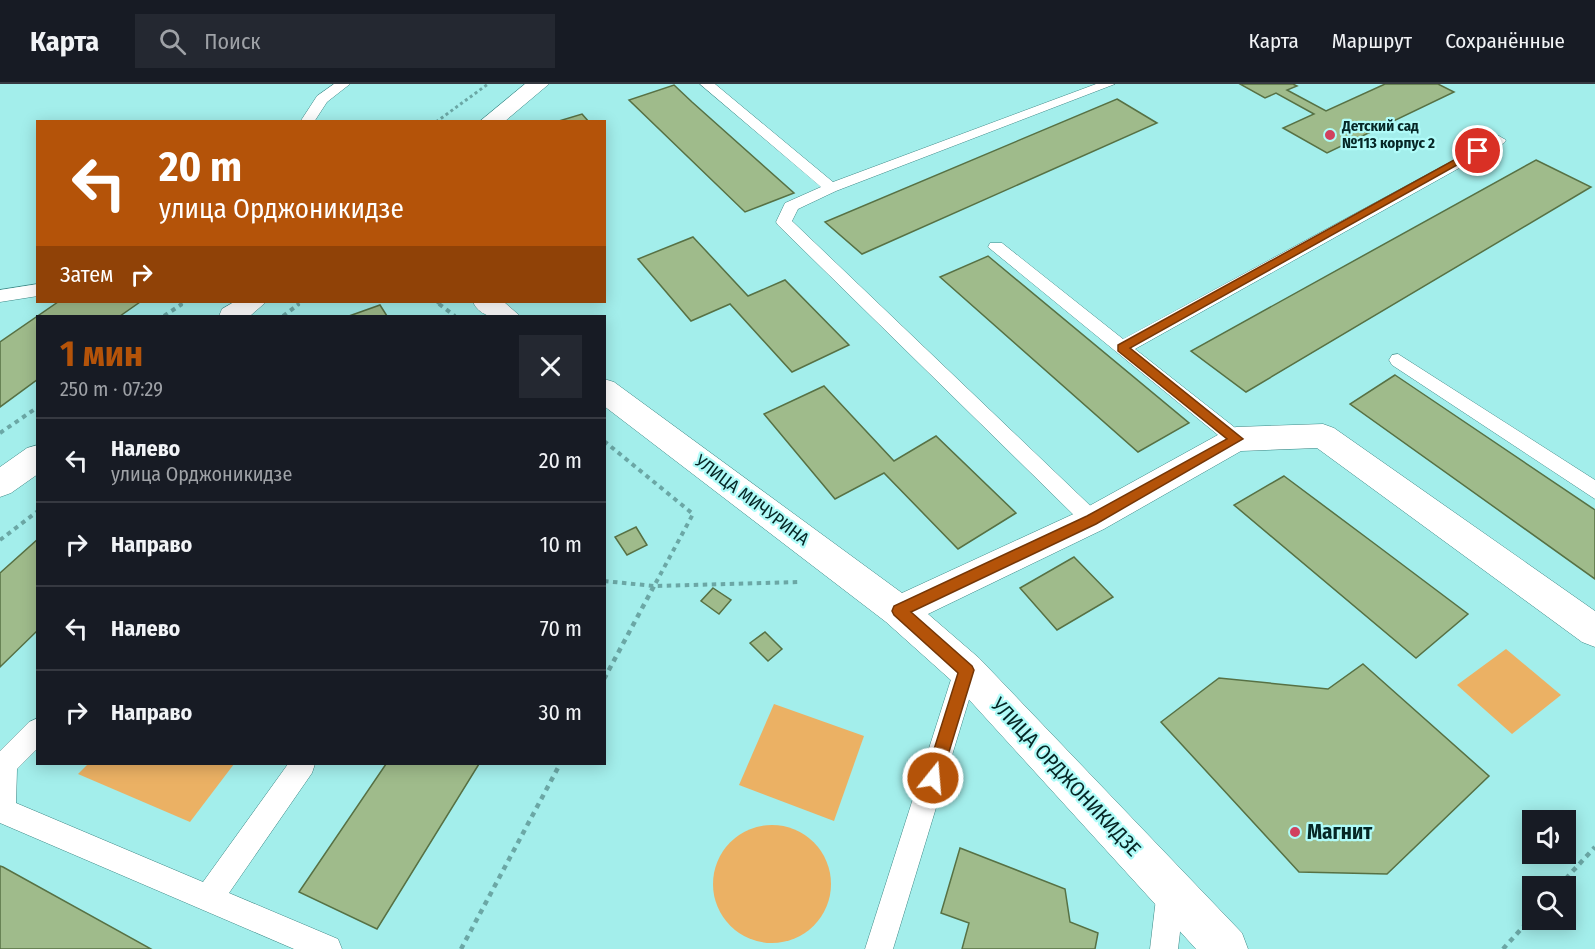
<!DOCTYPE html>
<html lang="ru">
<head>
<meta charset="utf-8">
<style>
  body { margin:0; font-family:"Fira Sans Condensed",sans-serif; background:#242831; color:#f1f3f6; height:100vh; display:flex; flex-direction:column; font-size:22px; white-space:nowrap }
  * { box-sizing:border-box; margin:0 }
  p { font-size:20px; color:#9ea1a6 }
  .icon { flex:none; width:33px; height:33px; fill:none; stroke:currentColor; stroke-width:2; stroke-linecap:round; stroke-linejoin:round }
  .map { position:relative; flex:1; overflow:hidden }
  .details { position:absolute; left:36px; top:231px; width:570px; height:450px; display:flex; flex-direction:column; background:#171b24; border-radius:0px; box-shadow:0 3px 15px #0003 }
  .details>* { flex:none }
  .guide { position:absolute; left:36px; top:36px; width:570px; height:183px; border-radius:0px; box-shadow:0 3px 15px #0003; background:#b45309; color:#fff; overflow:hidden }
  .buttons { position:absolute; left:1522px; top:726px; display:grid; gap:12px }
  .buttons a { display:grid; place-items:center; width:54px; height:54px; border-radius:0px; background:#171b24; box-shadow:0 3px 15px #0003; font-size:30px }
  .pin { position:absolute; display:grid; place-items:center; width:51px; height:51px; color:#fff; margin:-26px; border:3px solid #fff; border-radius:50%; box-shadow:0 2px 6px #0007 }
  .me { position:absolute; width:66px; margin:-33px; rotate:17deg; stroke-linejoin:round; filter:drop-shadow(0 0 4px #0008) }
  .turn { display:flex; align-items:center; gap:21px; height:126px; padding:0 24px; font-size:27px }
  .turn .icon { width:78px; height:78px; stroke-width:2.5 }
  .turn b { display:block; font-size:42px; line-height:51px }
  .then { display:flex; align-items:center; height:57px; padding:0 24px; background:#0003; gap:12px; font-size:22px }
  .round { display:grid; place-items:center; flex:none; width:63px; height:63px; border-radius:0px; background:#242831 }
  .head { display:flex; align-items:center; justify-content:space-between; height:102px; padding:0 24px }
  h1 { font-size:36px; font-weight:700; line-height:45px; color:#b45309 }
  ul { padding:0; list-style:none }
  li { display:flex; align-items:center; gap:18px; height:84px; padding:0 24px; border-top:2px solid #363941 }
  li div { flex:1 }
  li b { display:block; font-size:22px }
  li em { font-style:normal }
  header { display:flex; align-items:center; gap:36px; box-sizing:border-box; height:84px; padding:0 30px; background:#171b24; border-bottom:2px solid #363941 }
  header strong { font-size:28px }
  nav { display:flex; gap:33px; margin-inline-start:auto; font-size:21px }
  .search { width:420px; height:54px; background:#242831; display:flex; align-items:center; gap:15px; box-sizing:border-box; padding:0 21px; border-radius:0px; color:#9ea1a6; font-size:22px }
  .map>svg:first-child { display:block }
  .green { fill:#ebb164 }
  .building { fill:#9fbb8b; stroke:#577144; stroke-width:1.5 }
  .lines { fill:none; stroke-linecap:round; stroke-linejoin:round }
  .service-casing { stroke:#3c8785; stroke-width:1 }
  .minor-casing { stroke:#3c8785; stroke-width:1 }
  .path-far2 { stroke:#6ba7a5; stroke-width:3; stroke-dasharray:3 3; stroke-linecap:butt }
  .path-far1 { stroke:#6ba7a5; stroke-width:4; stroke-dasharray:4.5 4.5; stroke-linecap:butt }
  .path { stroke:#6ba7a5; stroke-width:4.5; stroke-dasharray:5 5; stroke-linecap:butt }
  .service { fill:#fff; fill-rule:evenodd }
  .minor { fill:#fff; fill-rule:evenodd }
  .route { fill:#b45309; stroke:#753606; stroke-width:1.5 }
  .poi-dot { fill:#d1415e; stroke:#b0fbf8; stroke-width:2 }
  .labels { text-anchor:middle; stroke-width:4.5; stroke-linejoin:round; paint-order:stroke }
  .far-poi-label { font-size:15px; font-weight:bold; fill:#052625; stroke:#b0fbf8; text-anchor:start }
  .street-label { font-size:18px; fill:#052625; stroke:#b0fbf8 }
  .near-street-label { font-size:21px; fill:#052625; stroke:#b0fbf8 }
  .near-poi-label { font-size:21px; font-weight:bold; fill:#052625; stroke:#b0fbf8; text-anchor:start }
</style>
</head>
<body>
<header>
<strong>Карта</strong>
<div class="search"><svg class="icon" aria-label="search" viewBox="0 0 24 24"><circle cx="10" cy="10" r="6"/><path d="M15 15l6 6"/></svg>Поиск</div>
<nav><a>Карта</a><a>Маршрут</a><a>Сохранённые</a></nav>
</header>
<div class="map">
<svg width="1595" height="865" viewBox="0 0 1595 865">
  <rect width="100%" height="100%" fill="#a3eeeb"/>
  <!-- green -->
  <g class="green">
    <polygon points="1506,565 1561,611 1512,650 1457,601"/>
    <polygon points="774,620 864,652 834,737 739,701"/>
    <polygon points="88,680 234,680 190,738 78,690"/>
    <circle cx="772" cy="800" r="59"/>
  </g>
  <!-- building -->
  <g class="building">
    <polygon points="1240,0 1293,0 1297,2 1287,6 1326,27 1385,0 1438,0 1454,8 1327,69 1283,44 1314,30 1276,9 1265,14"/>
    <polygon points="674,1 692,18 794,109 745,128 629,16"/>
    <polygon points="1117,15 1157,39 862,170 825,138"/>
    <polygon points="582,30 589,38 559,37"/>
    <polygon points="1536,76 1591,103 1246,308 1191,267"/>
    <polygon points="693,153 748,212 785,196 849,261 792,288 730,220 691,237 638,175"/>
    <polygon points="988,172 1189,339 1138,368 940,193"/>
    <polygon points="58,218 140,218 120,232 38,232 38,295 0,323 0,258"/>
    <polygon points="380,221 387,232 349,232"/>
    <polygon points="1395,291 1595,426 1595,495 1350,320"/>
    <polygon points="824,302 894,377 936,352 1016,429 958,465 884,389 835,415 764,330"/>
    <polygon points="1284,392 1375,460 1468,530 1416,574 1234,421"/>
    <polygon points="636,443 647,461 627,471 615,453"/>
    <polygon points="38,455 38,546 0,583 0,489"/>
    <polygon points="1074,473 1113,513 1057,546 1020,504"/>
    <polygon points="713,504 731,516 719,530 701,517"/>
    <polygon points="765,548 782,565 768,577 750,559"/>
    <polygon points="1363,580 1489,692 1387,790 1299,788 1161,638 1219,594 1328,605"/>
    <polygon points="386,680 479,680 377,845 299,808"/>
    <polygon points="960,764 1065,805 1070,838 1098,849 1095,865 962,865 969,839 941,829"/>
    <polygon points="0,782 3,783 151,865 0,865"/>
  </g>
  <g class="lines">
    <!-- service casing -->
    <g class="service-casing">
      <g id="service">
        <polygon points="334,0 350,0 327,18 314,38 300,38 317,12"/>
        <polygon points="700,0 715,0 833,98 1096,0 1115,0 836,107 798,125 792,137 1099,430 1103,436 1099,442 1092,445 1085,442 778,141 776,138 785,119 821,103"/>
        <polygon points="1499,52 1506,56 1504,59 1135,265 1243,350 1246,355 1243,360 1236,362 1229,360 988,163 990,159 1002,159 1123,255"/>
        <polygon points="38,200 38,212 0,218 0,206"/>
        <polygon points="1398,270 1595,396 1595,415 1392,281 1389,276 1392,271"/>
        <polygon points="966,575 974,578 978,586 893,865 865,865 954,586 958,578"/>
        <polygon points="38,634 38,664 17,685 16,719 203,798 288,680 315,680 312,689 229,809 338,855 342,865 294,865 0,739 0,667 29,638"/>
        <polygon points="1171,792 1181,796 1185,806 1178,865 1150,865 1157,806 1161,796"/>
      </g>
    </g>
    <!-- minor casing -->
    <g class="minor-casing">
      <g id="minor">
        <polygon points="525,0 549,0 504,38 479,38"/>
        <polygon points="234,218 266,218 250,232 219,232 222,225"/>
        <path d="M473 218H504L520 232C502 234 481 236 473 218Z"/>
        <polygon points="604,295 614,298 902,509 1080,427 1225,347 1236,343 1323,340 1334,344 1595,527 1595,563 1582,558 1317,364 1241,367 1104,445 928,530 979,574 1242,849 1248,865 1196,865 953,598 886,538 604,322"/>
        <polygon points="38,361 38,390 11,409 0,413 0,383 27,364"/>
      </g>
    </g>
    <!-- path-far2 -->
    <g class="path-far2">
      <polyline points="436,38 488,0"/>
      <polyline points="437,218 441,221"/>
      <polyline points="180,221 185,218"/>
      <polyline points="297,221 301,218"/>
    </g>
    <!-- path-far1 -->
    <g class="path-far1">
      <polyline points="439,220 455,232"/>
      <polyline points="164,232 182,220"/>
      <polyline points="283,232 299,220"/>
      <polyline points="0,349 38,323"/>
      <polyline points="604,357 693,430 653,504"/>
      <polyline points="0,456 38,427"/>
      <polyline points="604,497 654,502 798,498"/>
    </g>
    <!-- path -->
    <g class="path">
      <polyline points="604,595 654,502"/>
      <polyline points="1559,802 1595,763"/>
      <polyline points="461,865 560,680"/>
      <polyline points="1503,865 1533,832"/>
    </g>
    <!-- service -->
    <use href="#service" class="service"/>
    <!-- minor -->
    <use href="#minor" class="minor"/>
  </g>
  <!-- route -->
  <polygon class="route" points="1474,65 1482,67 1130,264 1243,355 1096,440 911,528 972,582 974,586 941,694 939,699 933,702 927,699 925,694 958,589 894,531 892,527 894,522 1087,432 1227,355 1118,267 1118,261"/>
  <!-- markers -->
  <g class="poi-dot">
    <circle cx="1330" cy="51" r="6"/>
    <circle cx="1295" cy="748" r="6"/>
  </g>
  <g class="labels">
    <!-- far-poi labels -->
    <g class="far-poi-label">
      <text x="1342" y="47">Детский сад<tspan x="1342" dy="17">№113 корпус 2</tspan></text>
    </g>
    <!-- street labels -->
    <g class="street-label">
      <text transform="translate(752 416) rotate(37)" y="6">УЛИЦА МИЧУРИНА</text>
    </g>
    <!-- near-street labels -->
    <g class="near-street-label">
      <text transform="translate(1066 693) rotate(47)" y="7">УЛИЦА ОРДЖОНИКИДЗЕ</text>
    </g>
    <!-- near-poi labels -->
    <g class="near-poi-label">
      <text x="1307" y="755">Магнит</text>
    </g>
  </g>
</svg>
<div class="buttons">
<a><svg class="icon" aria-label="sound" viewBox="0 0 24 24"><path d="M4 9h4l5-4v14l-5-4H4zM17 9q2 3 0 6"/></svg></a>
<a><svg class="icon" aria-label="search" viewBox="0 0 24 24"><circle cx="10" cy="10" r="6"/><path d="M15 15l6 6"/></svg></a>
</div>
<div class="pin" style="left:1478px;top:67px;background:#d93025"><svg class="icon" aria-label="arrive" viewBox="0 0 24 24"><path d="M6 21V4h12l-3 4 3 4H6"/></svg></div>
<svg class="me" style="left:933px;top:694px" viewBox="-20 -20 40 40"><circle r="17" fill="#b45309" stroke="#fff" stroke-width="3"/><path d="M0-11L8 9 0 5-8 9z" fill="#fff"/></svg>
<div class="guide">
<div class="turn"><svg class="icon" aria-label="left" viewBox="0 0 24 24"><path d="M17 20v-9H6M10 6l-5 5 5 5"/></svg><div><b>20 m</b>улица Орджоникидзе</div></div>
<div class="then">Затем<svg class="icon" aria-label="right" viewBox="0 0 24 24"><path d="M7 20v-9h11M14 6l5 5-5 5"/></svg></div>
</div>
<section class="details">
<div class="head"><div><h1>1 мин</h1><p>250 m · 07:29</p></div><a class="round"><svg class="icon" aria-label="close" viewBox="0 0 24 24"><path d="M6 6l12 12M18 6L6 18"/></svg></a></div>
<ul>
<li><svg class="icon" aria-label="left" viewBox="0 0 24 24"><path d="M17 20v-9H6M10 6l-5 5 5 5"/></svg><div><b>Налево</b><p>улица Орджоникидзе</p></div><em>20 m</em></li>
<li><svg class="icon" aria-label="right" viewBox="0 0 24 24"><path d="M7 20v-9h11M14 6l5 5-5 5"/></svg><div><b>Направо</b></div><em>10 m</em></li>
<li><svg class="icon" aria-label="left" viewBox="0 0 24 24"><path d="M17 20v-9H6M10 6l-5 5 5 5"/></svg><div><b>Налево</b></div><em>70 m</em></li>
<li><svg class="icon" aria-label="right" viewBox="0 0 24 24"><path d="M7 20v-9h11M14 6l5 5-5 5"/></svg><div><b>Направо</b></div><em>30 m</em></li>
</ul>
</section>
</div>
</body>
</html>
